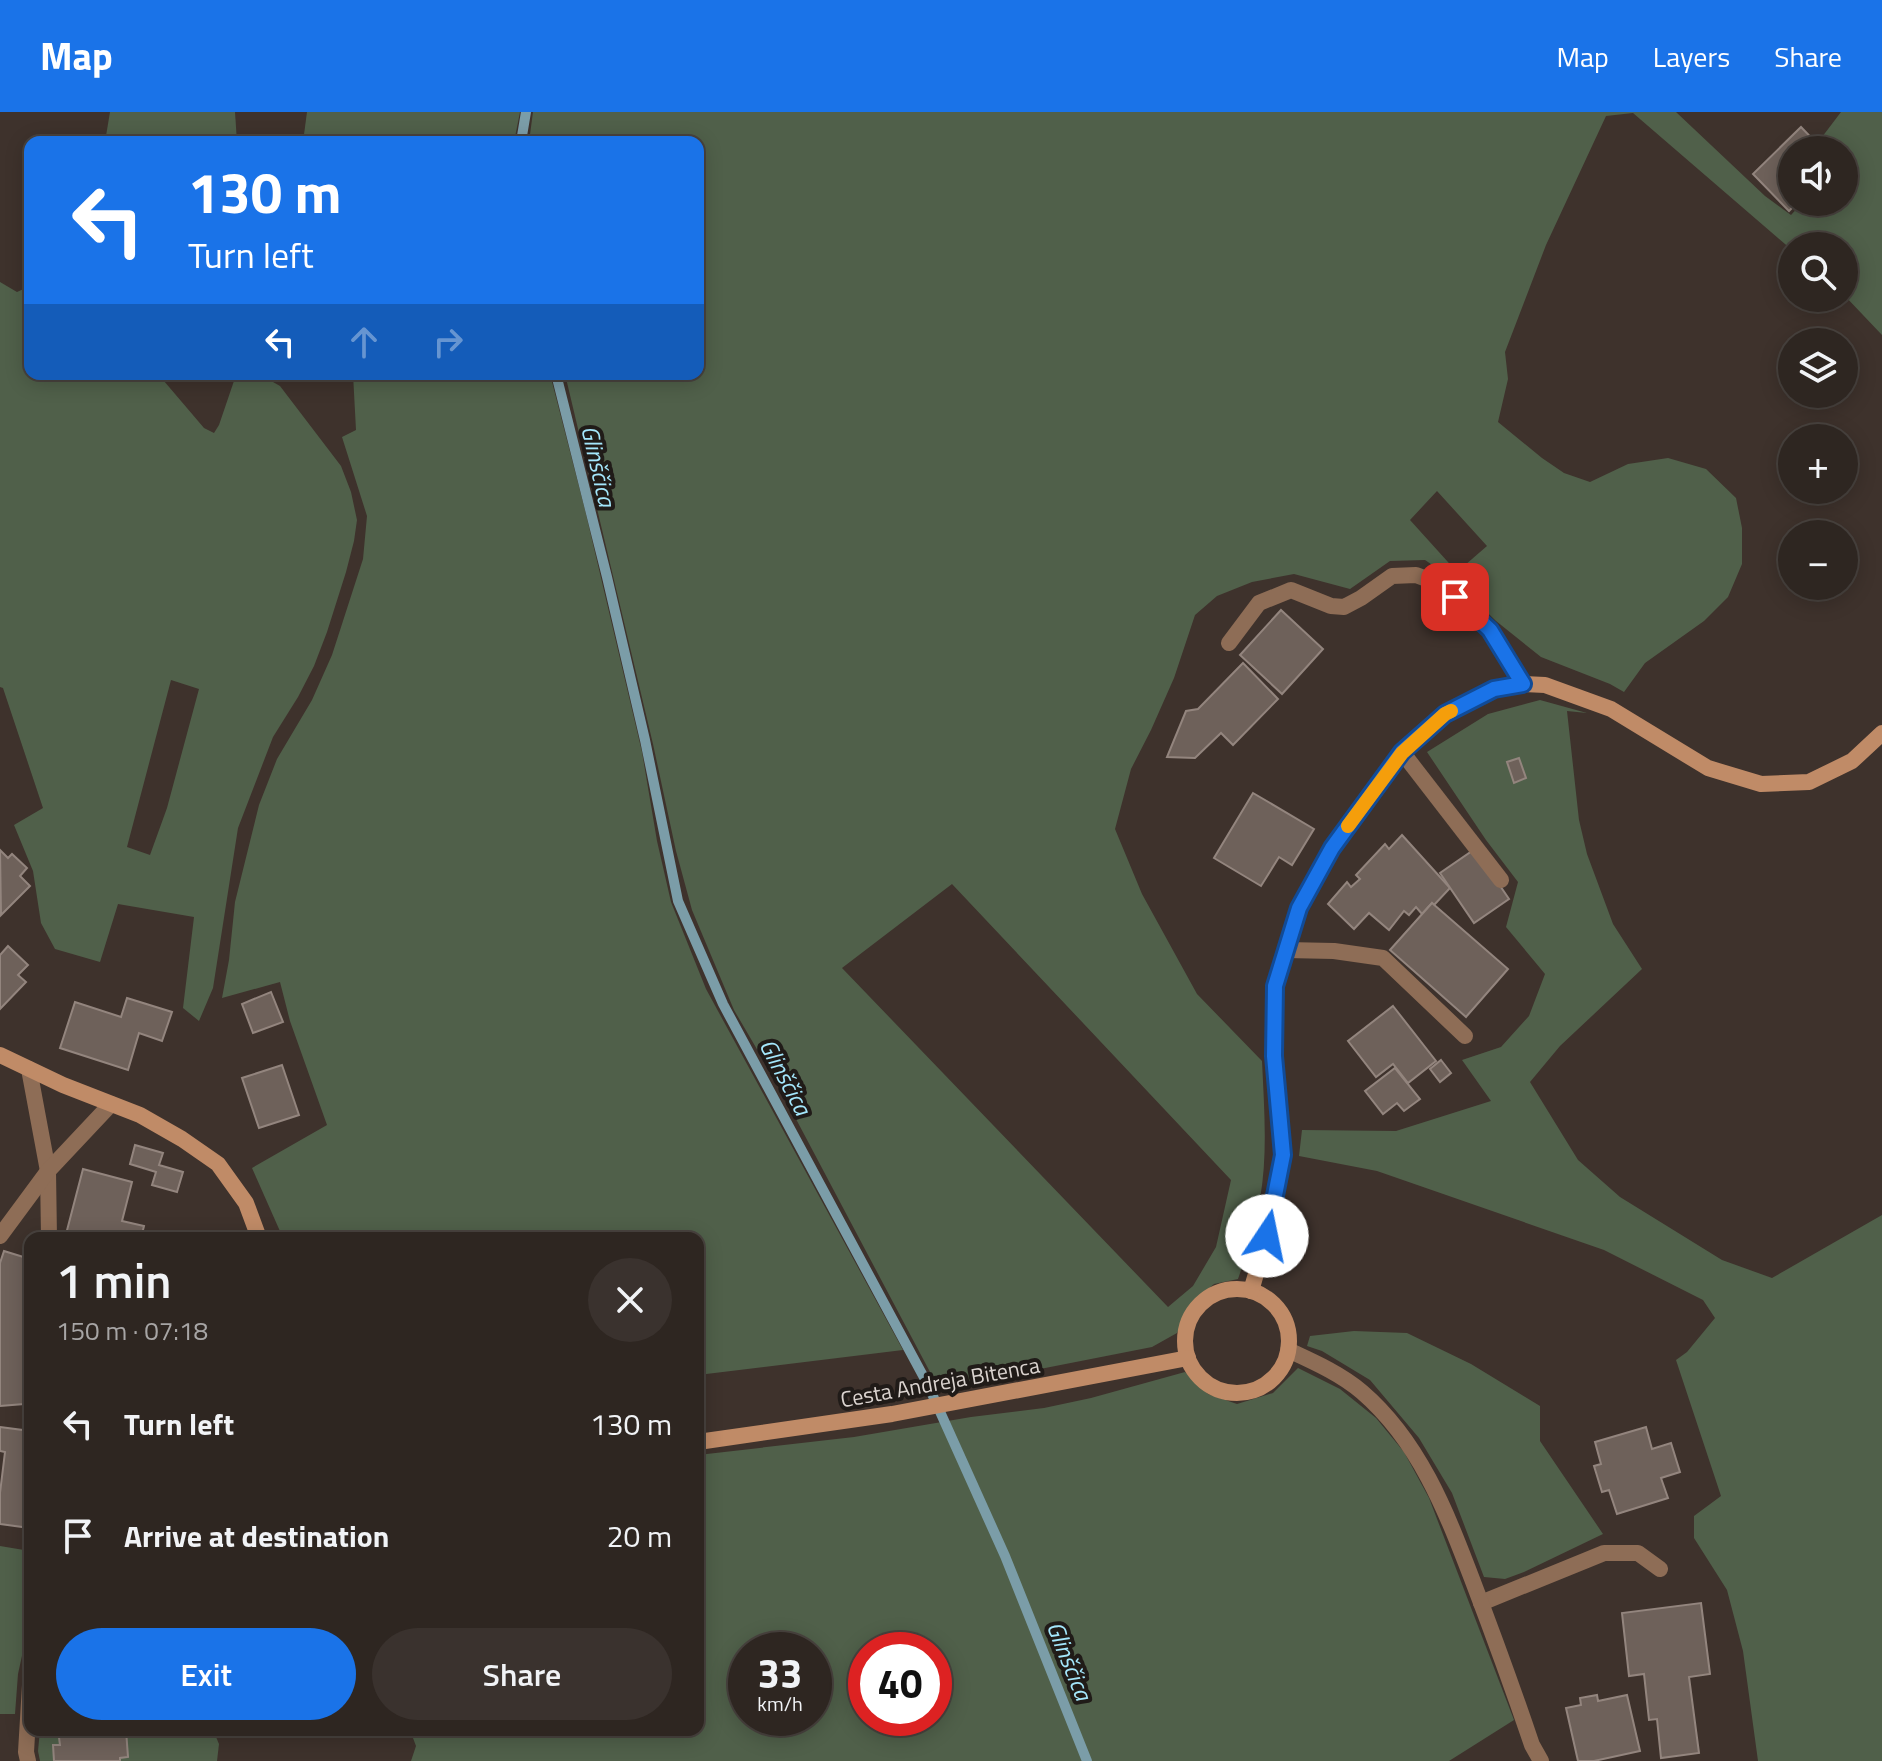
<!DOCTYPE html>
<html lang="en">
<head>
<meta charset="utf-8">
<style>
  body { margin:0; font-family:"Titillium Web",sans-serif; background:#3a322e; color:#f1f3f6; height:100vh; display:flex; flex-direction:column; font-size:30px; white-space:nowrap }
  * { box-sizing:border-box; margin:0 }
  p { font-size:26px; color:#a7a5a5 }
  .icon { flex:none; width:44px; height:44px; fill:none; stroke:currentColor; stroke-width:2; stroke-linecap:round; stroke-linejoin:round }
  .map { position:relative; flex:1; overflow:hidden }
  .drawer { position:absolute; left:24px; top:1120px; width:680px; height:504px; display:flex; flex-direction:column; background:#2e2621; border-radius:16px; box-shadow:0 4px 20px #0003,0 0 0 2px #49433f }
  .drawer>* { flex:none }
  .top-card { position:absolute; left:24px; top:24px; width:680px; height:244px; border-radius:16px; box-shadow:0 4px 20px #0003,0 0 0 2px #49433f; background:#1a73e8; color:#fff; overflow:hidden }
  .controls { position:absolute; left:1778px; top:24px; display:grid; gap:16px }
  .controls a { display:grid; place-items:center; width:80px; height:80px; border-radius:50%; background:#2e2621; box-shadow:0 4px 20px #0003,0 0 0 2px #49433f; font-size:40px }
  .speed { position:absolute; left:728px; top:1520px; display:flex; gap:16px; font-size:40px; font-weight:700; text-align:center }
  .speed>* { display:grid; place-content:center; width:104px; height:104px; border-radius:50%; background:#2e2621; box-shadow:0 4px 20px #0003,0 0 0 2px #49433f; line-height:1 }
  .speed small { font-size:20px; font-weight:400 }
  .speed .limit { border:12px solid #d22; background:#fff; color:#111 }
  .pin { position:absolute; display:grid; place-items:center; width:68px; height:68px; color:#fff; margin:-34px; border-radius:16px; box-shadow:0 4px 12px #0006 }
  .me { position:absolute; width:88px; margin:-44px; rotate:11deg; stroke-linejoin:round; filter:drop-shadow(0 0 6px #0008) }
  .turn { display:flex; align-items:center; gap:28px; height:168px; padding:0 32px; font-size:36px }
  .turn .icon { width:104px; height:104px; stroke-width:2.5 }
  .turn b { display:block; font-size:56px; line-height:68px }
  .lanes { display:flex; align-items:center; height:76px; padding:0 32px; background:#0003; justify-content:center; gap:40px; direction:ltr }
  .lanes .off { opacity:.35 }
  .round { display:grid; place-items:center; flex:none; width:84px; height:84px; border-radius:42px; background:#3a322e }
  .summary { display:flex; align-items:center; justify-content:space-between; height:136px; padding:0 32px }
  h1 { font-size:48px; font-weight:600; line-height:60px }
  .cta { display:flex; gap:16px; margin-top:auto; padding:16px 32px }
  .cta a { flex:1; height:92px; border-radius:48px; background:#1a73e8; color:#fff; font-size:32px; font-weight:600; line-height:92px; text-align:center }
  .cta a+a { background:#3a322e; color:#f1f3f6 }
  ul { padding:0; list-style:none }
  li { display:flex; align-items:center; gap:24px; height:112px; padding:0 32px }
  li div { flex:1 }
  li b { display:block; font-size:30px }
  li em { font-style:normal }
  header { display:flex; align-items:center; gap:48px; box-sizing:border-box; height:112px; padding:0 40px; background:#1a73e8; color:#fff }
  header strong { font-size:38px }
  nav { display:flex; gap:44px; margin-inline-start:auto; font-size:28px }
  .map>svg:first-child { display:block }
  .green { fill:#50604a; fill-rule:evenodd }
  .lines { fill:none; stroke-linecap:round; stroke-linejoin:round }
  .stream { stroke:#7b9da8; stroke-width:10 }
  .building { fill:#6e615a; stroke:#93857e; stroke-width:2 }
  .lane { stroke:#8e6d56; stroke-width:16 }
  .street { stroke:#8e6d56; stroke-width:16 }
  .secondary { stroke:#c08b67; stroke-width:16 }
  .route-casing { stroke:#114b97; stroke-width:20 }
  .route { stroke:#1a73e8; stroke-width:14 }
  .slow { stroke:#f59e0b; stroke-width:14 }
  .labels { text-anchor:middle; stroke-width:8; stroke-linejoin:round; paint-order:stroke }
  .street-label { font-size:22px; fill:#dad3cf; stroke:#201b18 }
  .water-label { font-size:24px; font-style:italic; fill:#a4e7fc; stroke:#201b18 }
</style>
</head>
<body>
<header>
<strong>Map</strong>
<nav><a>Map</a><a>Layers</a><a>Share</a></nav>
</header>
<div class="map">
<svg width="1882" height="1649" viewBox="0 0 1882 1649">
  <rect width="100%" height="100%" fill="#3e322c"/>
  <!-- green -->
  <g class="green">
    <polygon points="110,0 235,0 237,30 105,30"/>
    <polygon points="307,0 520,0 514,30 303,30"/>
    <path d="M533 0H1676L1765 84 1791 103 1803 90H1844V38H1827L1819 29 1841 0H1882V223L1844 183V134H1792V138L1633 1 1606 4 1546 133 1505 240 1508 267 1498 310 1542 346 1564 361 1590 370 1628 352 1668 346 1706 357 1736 386 1742 416V452L1728 485 1704 509 1645 551 1624 580 1610 572 1541 545 1496 509 1453 467 1425 448 1390 449 1350 477 1294 462 1252 470 1217 484 1195 503 1174 566 1151 618 1131 657 1115 717 1142 782 1197 882 1262 949C1264 994 1268 1042 1260 1087 1255 1114 1247 1141 1238 1167L1214 1172 1189 1194 1177 1221 1152 1235 939 1277 778 973 734 898 692 798 676 739 653 632 565 262H698V30H529ZM1437 379 1487 434 1457 460 1410 408ZM952 772 1231 1068 1216 1135 1193 1174 1168 1195 842 856Z"/>
    <path d="M0 170 17 180 30 174V262H158L204 316 214 321 219 313 236 263 259 262 280 274 341 354 351 380 357 408 354 429 346 460 327 520 314 554 298 585 273 625 238 716 213 876 199 909 183 896 194 805 118 792 100 850 55 837 41 811 33 759 14 713 43 696 3 576 0 575ZM171 568 199 577 167 696 150 743 127 735Z"/>
    <polygon points="353,262 550,262 585,398 642,640 657,729 671,790 706,877 903,1238 698,1263 698,1126 463,1126 462,1123 392,1126 283,1126 252,1056 327,1013 290,909 280,870 222,886 229,848 235,790 259,693 277,647 312,588 332,543 363,447 367,404 342,325 356,318"/>
    <polygon points="1540,588 1587,601 1567,599 1579,708 1587,742 1613,812 1642,857 1560,934 1530,970 1578,1048 1620,1085 1722,1148 1772,1166 1882,1103 1882,1649 1758,1649 1743,1539 1727,1478 1694,1426 1694,1404 1721,1384 1676,1248 1687,1240 1715,1206 1703,1188 1604,1138 1377,1059 1299,1044 1302,1018 1396,1019 1491,989 1462,948 1501,935 1529,904 1545,862 1506,815 1518,770 1486,728 1427,640 1488,602"/>
    <polygon points="1354,1219 1407,1221 1471,1252 1540,1294 1540,1329 1603,1422 1524,1460 1505,1467 1484,1465 1452,1381 1419,1326 1370,1268 1322,1239 1307,1234 1310,1224"/>
    <path d="M1298 1256 1340 1277 1376 1306 1404 1340 1429 1386 1514 1608 1449 1649H411L416 1634 410 1618H698V1343L854 1325 971 1305 1044 1296 1091 1286 1185 1260 1208 1282 1237 1292 1273 1281ZM746 1538H814V1606H746ZM866 1538H934V1606H866Z"/>
    <polygon points="0,1434 30,1439 30,1507 18,1562 15,1602 0,1602"/>
    <polygon points="40,1618 213,1618 219,1632 217,1649 40,1649 38,1639"/>
  </g>
  <g class="lines">
    <!-- stream -->
    <g class="stream">
      <polyline points="521,30 526,0"/>
      <polyline points="556,262 607,465 645,628 678,789 723,892 928,1273 1005,1444 1087,1649"/>
    </g>
  </g>
  <!-- building -->
  <g class="building">
    <polygon points="1801,15 1823,38 1792,38 1792,90 1798,90 1789,99 1753,62"/>
    <polygon points="1281,498 1323,537 1282,582 1240,543"/>
    <polygon points="1243,551 1278,587 1233,633 1221,621 1195,646 1167,645 1186,599 1198,597"/>
    <polygon points="1519,646 1526,666 1514,671 1507,650"/>
    <polygon points="1253,681 1314,717 1292,753 1279,745 1261,774 1214,746"/>
    <polygon points="1402,723 1450,776 1434,793 1432,791 1422,802 1416,795 1409,803 1404,799 1389,818 1369,801 1354,817 1328,792 1347,770 1351,775 1360,767 1356,763 1385,732 1389,737"/>
    <polygon points="1475,737 1509,787 1474,811 1440,761"/>
    <polygon points="0,738 8,746 12,742 27,756 20,764 30,774 1,803"/>
    <polygon points="1432,791 1508,857 1466,905 1390,838"/>
    <polygon points="8,834 28,853 18,863 26,870 0,897 0,843"/>
    <polygon points="271,880 283,910 253,921 242,892"/>
    <polygon points="127,886 172,900 162,929 139,921 128,958 60,936 75,890 121,905"/>
    <polygon points="1393,894 1436,949 1408,971 1393,952 1376,965 1348,929"/>
    <polygon points="1441,948 1451,961 1440,970 1430,957"/>
    <polygon points="282,953 299,1003 259,1016 242,966"/>
    <polygon points="1395,956 1420,987 1404,999 1397,991 1383,1002 1365,979"/>
    <polygon points="135,1033 163,1041 159,1053 183,1060 177,1080 152,1073 156,1060 130,1052"/>
    <polygon points="83,1057 132,1070 122,1109 144,1114 141,1126 65,1126"/>
    <polygon points="4,1139 30,1147 30,1205 24,1226 30,1227 30,1273 24,1292 0,1294 0,1151"/>
    <polygon points="0,1315 30,1319 30,1416 0,1412 0,1381 5,1340 0,1339"/>
    <polygon points="1646,1315 1652,1337 1671,1331 1680,1360 1661,1366 1668,1386 1617,1402 1609,1378 1602,1380 1594,1354 1601,1352 1595,1330"/>
    <polygon points="1701,1491 1710,1562 1689,1565 1699,1641 1661,1646 1657,1607 1649,1608 1644,1562 1629,1564 1622,1501"/>
    <polygon points="1597,1583 1598,1589 1627,1583 1640,1639 1594,1649 1578,1649 1566,1596 1581,1593 1580,1586"/>
    <polygon points="58,1618 126,1618 128,1645 120,1646 120,1649 54,1649 53,1633 60,1633"/>
  </g>
  <g class="lines">
    <!-- lane -->
    <g class="lane">
      <polyline points="1229,531 1259,491 1291,478 1331,494 1344,495 1361,486 1392,464 1416,463 1432,469 1455,485 1490,518 1523,572"/>
      <polyline points="1402,640 1501,768"/>
      <polyline points="1286,838 1334,839 1383,846 1465,924"/>
      <polyline points="1481,1491 1604,1441 1638,1441 1660,1457"/>
    </g>
    <!-- street -->
    <g class="street">
      <polyline points="29,957 48,1059 49,1126"/>
      <polyline points="0,1124 48,1059 111,992"/>
      <path d="M1288 1238C1314 1250 1341 1262 1362 1280 1419 1329 1446 1399 1472 1467 1493 1522 1513 1577 1532 1633L1541 1649"/>
      <polyline points="28,1649 26,1640 30,1573"/>
    </g>
    <!-- secondary -->
    <g class="secondary">
      <polyline points="0,943 63,973 140,1003 182,1027 218,1052 246,1091 259,1126"/>
      <circle cx="1237" cy="1229" r="52"/>
      <polyline points="1251,1179 1267,1124 1283,1043 1274,944 1275,874 1299,796 1332,736 1402,640 1445,602 1494,577 1523,572 1545,573 1611,597 1708,656 1761,672 1809,670 1852,649 1882,621"/>
      <polyline points="698,1330 892,1302 1188,1246"/>
    </g>
  </g>
  <g class="lines">
    <!-- route casing -->
    <g class="route-casing">
      <polyline id="route" points="1267,1124 1283,1043 1274,944 1275,874 1299,796 1332,736 1402,640 1445,602 1494,577 1523,572 1490,518 1455,485"/>
    </g>
    <!-- route -->
    <use href="#route" class="route"/>
    <!-- slow -->
    <polyline class="slow" points="1348,714 1402,641 1445,602 1451,599"/>
  </g>
  <g class="labels">
    <!-- street labels -->
    <g class="street-label">
      <text transform="translate(940 1270) rotate(-10)" y="8">Cesta Andreja Bitenca</text>
    </g>
    <!-- water labels -->
    <g class="water-label">
      <text transform="translate(598 354) rotate(77)" y="8">Glinščica</text>
      <text transform="translate(785 965) rotate(62)" y="8">Glinščica</text>
      <text transform="translate(1069 1549) rotate(68)" y="8">Glinščica</text>
    </g>
  </g>
</svg>
<div class="controls">
<a><svg class="icon" aria-label="sound" viewBox="0 0 24 24"><path d="M4 9h4l5-4v14l-5-4H4zM17 9q2 3 0 6"/></svg></a>
<a><svg class="icon" aria-label="search" viewBox="0 0 24 24"><circle cx="10" cy="10" r="6"/><path d="M15 15l6 6"/></svg></a>
<a><svg class="icon" aria-label="layers" viewBox="0 0 24 24"><path d="M12 4l9 5-9 5-9-5zM3 14l9 5 9-5"/></svg></a>
<a>+</a>
<a>−</a>
</div>
<div class="speed"><div>33<small>km/h</small></div><div class="limit">40</div></div>
<div class="pin" style="left:1455px;top:485px;background:#d93025"><svg class="icon" aria-label="arrive" viewBox="0 0 24 24"><path d="M6 21V4h12l-3 4 3 4H6"/></svg></div>
<svg class="me" style="left:1267px;top:1124px" viewBox="-20 -20 40 40"><circle r="19" fill="#fff"/><path d="M0-13L10 11 0 6-10 11z" fill="#1a73e8"/></svg>
<div class="top-card">
<div class="turn"><svg class="icon" aria-label="left" viewBox="0 0 24 24"><path d="M17 20v-9H6M10 6l-5 5 5 5"/></svg><div><b>130 m</b>Turn left</div></div>
<div class="lanes"><svg class="icon" aria-label="left" viewBox="0 0 24 24"><path d="M17 20v-9H6M10 6l-5 5 5 5"/></svg><svg class="icon off" aria-label="ahead" viewBox="0 0 24 24"><path d="M12 20V5M6 11l6-6 6 6"/></svg><svg class="icon off" aria-label="right" viewBox="0 0 24 24"><path d="M7 20v-9h11M14 6l5 5-5 5"/></svg></div>
</div>
<section class="drawer">
<div class="summary"><div><h1>1 min</h1><p>150 m · 07:18</p></div><a class="round"><svg class="icon" aria-label="close" viewBox="0 0 24 24"><path d="M6 6l12 12M18 6L6 18"/></svg></a></div>
<ul>
<li><svg class="icon" aria-label="left" viewBox="0 0 24 24"><path d="M17 20v-9H6M10 6l-5 5 5 5"/></svg><div><b>Turn left</b></div><em>130 m</em></li>
<li><svg class="icon" aria-label="arrive" viewBox="0 0 24 24"><path d="M6 21V4h12l-3 4 3 4H6"/></svg><div><b>Arrive at destination</b></div><em>20 m</em></li>
</ul>
<div class="cta"><a>Exit</a><a>Share</a></div>
</section>
</div>
</body>
</html>
